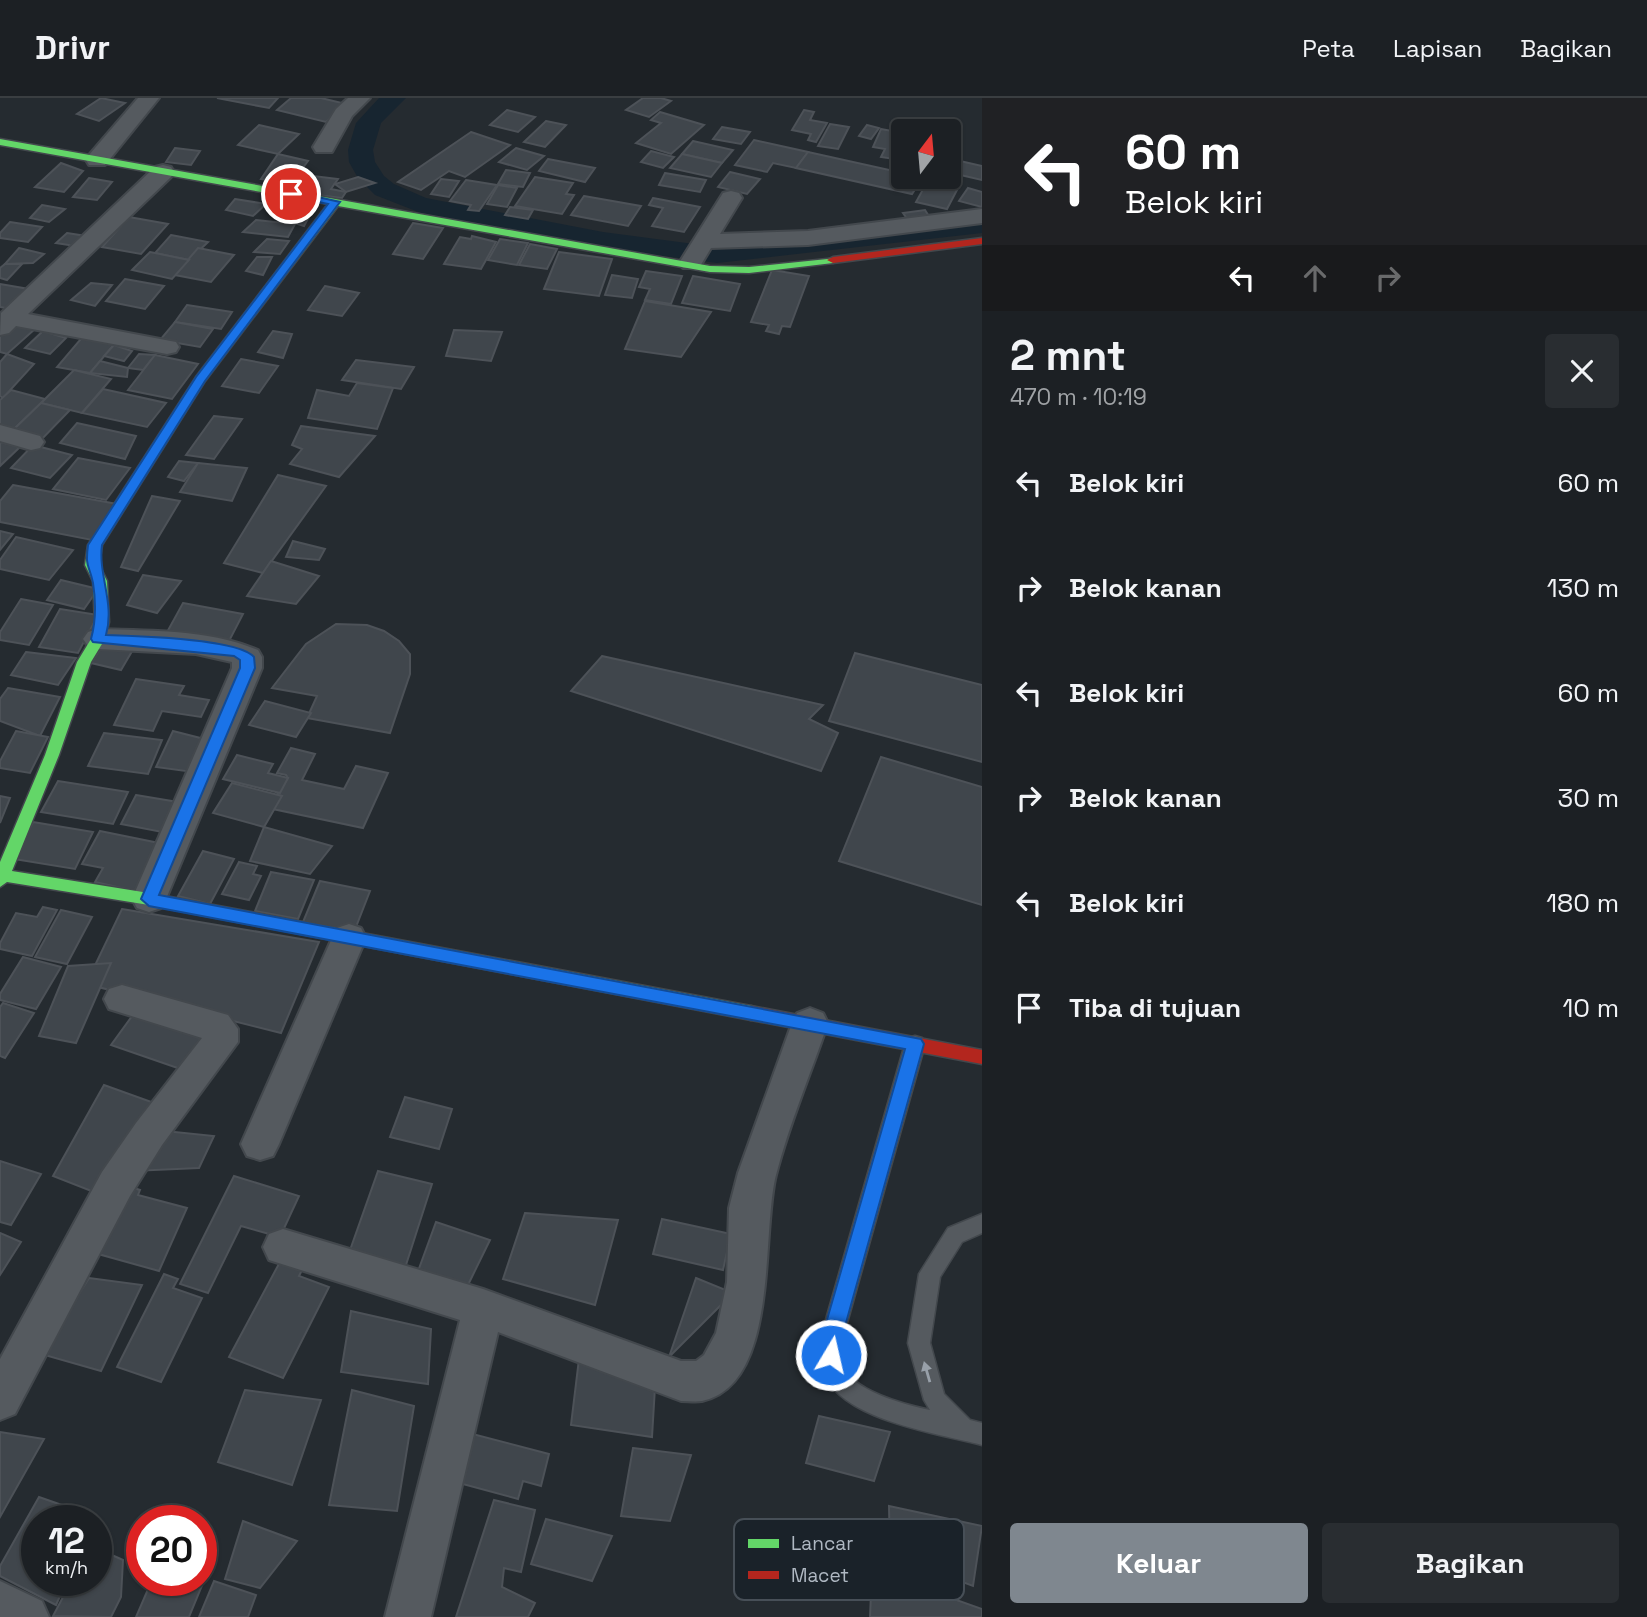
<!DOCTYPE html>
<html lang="id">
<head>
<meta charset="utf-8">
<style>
  body { margin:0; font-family:"Space Grotesk",sans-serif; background:#292d31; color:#f1f3f6; height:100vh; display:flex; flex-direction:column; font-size:26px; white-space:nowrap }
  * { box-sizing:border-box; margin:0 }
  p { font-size:23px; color:#a0a3a6 }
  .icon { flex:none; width:38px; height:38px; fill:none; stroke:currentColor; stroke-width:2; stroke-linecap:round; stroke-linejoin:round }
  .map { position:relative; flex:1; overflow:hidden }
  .side { display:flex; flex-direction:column; background:#1c2024; width:665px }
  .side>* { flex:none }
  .top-card { background:#202124; color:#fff; overflow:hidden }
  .needle { width:46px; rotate:16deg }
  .fabs { position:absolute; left:891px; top:21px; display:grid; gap:14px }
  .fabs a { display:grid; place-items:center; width:70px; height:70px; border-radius:7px; background:#1c2024; box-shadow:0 2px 5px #0004,0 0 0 2px #3a3e41; font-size:35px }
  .speed { position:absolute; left:21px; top:1407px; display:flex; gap:14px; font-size:35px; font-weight:700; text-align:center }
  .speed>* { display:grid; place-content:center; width:91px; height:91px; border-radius:50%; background:#1c2024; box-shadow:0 2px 5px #0004,0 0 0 2px #3a3e41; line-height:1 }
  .speed small { font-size:18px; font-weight:400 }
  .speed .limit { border:10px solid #d22; background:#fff; color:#111 }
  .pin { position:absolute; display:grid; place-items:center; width:60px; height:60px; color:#fff; margin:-30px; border:4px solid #fff; border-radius:50%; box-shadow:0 2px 7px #0007 }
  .me { position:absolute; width:77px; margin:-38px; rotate:9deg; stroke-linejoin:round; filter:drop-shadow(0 0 5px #0008) }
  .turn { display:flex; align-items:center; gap:24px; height:147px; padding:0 28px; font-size:32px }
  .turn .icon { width:91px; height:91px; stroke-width:2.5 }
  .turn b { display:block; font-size:49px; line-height:60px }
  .lanes { display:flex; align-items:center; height:66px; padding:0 28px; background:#0003; justify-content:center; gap:35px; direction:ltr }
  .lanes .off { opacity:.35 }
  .round { display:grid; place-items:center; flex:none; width:74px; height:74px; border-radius:7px; background:#292d31 }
  .overview { display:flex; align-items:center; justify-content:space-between; height:119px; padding:0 28px }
  h1 { font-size:42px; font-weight:800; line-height:52px }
  .button { display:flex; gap:14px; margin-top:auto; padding:14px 28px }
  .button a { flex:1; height:80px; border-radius:7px; background:#7f878f; color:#fff; font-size:28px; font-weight:800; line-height:80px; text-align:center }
  .button a+a { background:#292d31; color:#f1f3f6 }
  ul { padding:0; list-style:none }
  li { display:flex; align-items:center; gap:21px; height:105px; padding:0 28px }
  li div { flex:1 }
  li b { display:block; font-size:26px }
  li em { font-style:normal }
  header { display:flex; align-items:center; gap:42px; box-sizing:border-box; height:98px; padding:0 35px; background:#1c2024; border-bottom:2px solid #3a3e41 }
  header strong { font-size:33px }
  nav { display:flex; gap:38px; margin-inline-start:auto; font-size:24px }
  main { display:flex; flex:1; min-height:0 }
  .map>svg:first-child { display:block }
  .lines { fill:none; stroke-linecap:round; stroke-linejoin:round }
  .canal { fill:#172530; fill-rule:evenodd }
  .building { fill:#40464c; stroke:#4d5258; stroke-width:2 }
  .lane-casing { stroke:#43484d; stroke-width:3 }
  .street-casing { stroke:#43484d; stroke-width:4 }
  .fast-casing { stroke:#43484d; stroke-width:3 }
  .jam-casing { stroke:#43484d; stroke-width:3 }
  .lane { fill:#555a5f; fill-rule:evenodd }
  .street { fill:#555a5f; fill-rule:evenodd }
  .fast { fill:#63d668; fill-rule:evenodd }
  .jam { fill:#b3261e; fill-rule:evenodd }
  .oneway { fill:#98a0a9 }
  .route { fill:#1a73e8; stroke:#114b97; stroke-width:2 }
  .key { fill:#1a2229; stroke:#474f57; stroke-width:2 }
  .key-label { font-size:19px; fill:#afb8c2 }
</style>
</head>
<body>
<header>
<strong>Drivr</strong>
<nav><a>Peta</a><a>Lapisan</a><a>Bagikan</a></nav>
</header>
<main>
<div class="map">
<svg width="982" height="1519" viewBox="0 0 982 1519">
  <rect width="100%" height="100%" fill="#252b30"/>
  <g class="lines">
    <!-- canal -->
    <polygon class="canal" points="379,0 406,0 381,25 373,52 375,64 384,78 394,86 426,100 603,134 717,149 982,119 982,135 717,165 603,150 421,115 375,97 358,80 349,64 348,52 356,25"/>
  </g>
  <!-- building -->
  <g class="building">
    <polygon points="101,0 125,5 99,23 77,16"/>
    <polygon points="217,0 278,0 269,10"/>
    <polygon points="291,0 321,0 346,6 326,24 277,12"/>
    <polygon points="643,0 661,0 671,3 649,19 626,12"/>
    <polygon points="507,12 535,19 518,34 490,27"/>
    <polygon points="804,12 814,14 810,22 827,25 816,44 808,42 811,36 792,32"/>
    <polygon points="660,14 704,27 671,56 636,45 661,25 651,22"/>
    <polygon points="546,23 566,27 545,49 524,44"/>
    <polygon points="830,26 849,29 838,51 818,48"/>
    <polygon points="259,27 299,36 278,56 238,47"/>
    <polygon points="867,27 879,30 871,41 859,38"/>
    <polygon points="722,29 750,34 741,46 713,41"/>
    <polygon points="881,31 903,35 902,45 894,43 891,50 898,52 894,61 881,59 885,51 873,49"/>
    <polygon points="471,34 510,47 465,79 449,73 421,92 398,84"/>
    <polygon points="754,42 808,54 796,70 773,65 767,74 735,67"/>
    <polygon points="693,43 733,52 722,65 682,56"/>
    <polygon points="175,50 200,53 191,67 166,64"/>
    <polygon points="516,50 544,58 527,72 499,64"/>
    <polygon points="651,53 674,59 663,70 641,64"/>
    <polygon points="808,54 903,75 903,79 923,79 912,96 796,70"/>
    <polygon points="278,56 308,63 291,86 261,81"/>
    <polygon points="682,56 722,65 711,79 670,70"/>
    <polygon points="548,61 595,70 585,84 539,73"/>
    <polygon points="960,63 982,68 982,82 952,75"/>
    <polygon points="61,65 83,73 64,94 35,89"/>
    <polygon points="506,72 530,75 523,89 498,86"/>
    <polygon points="730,74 760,81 747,96 718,89"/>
    <polygon points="665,75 706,82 700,94 659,87"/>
    <polygon points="313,78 338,81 331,91 346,94 342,100 301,95"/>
    <polygon points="358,79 375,85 346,94 335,86"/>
    <polygon points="535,79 573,85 566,96 574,97 562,116 515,108"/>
    <polygon points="89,80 112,84 97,102 73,99"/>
    <polygon points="441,81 459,83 449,99 431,96"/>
    <polygon points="466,82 497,87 479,113 468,112 471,107 450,103"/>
    <polygon points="926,86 957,92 947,111 916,104"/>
    <polygon points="498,87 517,90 507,109 487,106"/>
    <polygon points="968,90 982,94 982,109 959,103"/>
    <polygon points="584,98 641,108 628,128 571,117"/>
    <polygon points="653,100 700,109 684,134 652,128 663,110 649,107"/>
    <polygon points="235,101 266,106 253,118 226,112"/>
    <polygon points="293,102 315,108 304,128 282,121"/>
    <polygon points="42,107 65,111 49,124 30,120"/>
    <polygon points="510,109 533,112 528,121 505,117"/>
    <polygon points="925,112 930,120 908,122 903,115"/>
    <polygon points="129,119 168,126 141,156 102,149"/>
    <polygon points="256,122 295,126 288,139 243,134"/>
    <polygon points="10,124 42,129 28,144 0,140 0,135"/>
    <polygon points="413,125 443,130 423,161 393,156"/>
    <polygon points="67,135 86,138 75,148 56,145"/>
    <polygon points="171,137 208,144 189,162 155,155"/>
    <polygon points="472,138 496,144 481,171 444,166 460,139 471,141"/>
    <polygon points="267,141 289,143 280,156 254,154"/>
    <polygon points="500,141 528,145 517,167 488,162"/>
    <polygon points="530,146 557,151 547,171 519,167"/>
    <polygon points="19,150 44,156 33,165 5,166"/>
    <polygon points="198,150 234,157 211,184 175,177"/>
    <polygon points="150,154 189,162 172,181 132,172"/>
    <polygon points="559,154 612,161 599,198 544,191"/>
    <polygon points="257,159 272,159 263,177 246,173"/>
    <polygon points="5,166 22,166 7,182 0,180 0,170"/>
    <polygon points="772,172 809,178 790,229 782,228 779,236 766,233 769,227 751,224"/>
    <polygon points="646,173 682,178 671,206 645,202 650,191 639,189"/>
    <polygon points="612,177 638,181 632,200 605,197"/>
    <polygon points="693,178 740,186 730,213 682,205"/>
    <polygon points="125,181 164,188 145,211 106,203"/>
    <polygon points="91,185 112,187 95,208 71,202"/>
    <polygon points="0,186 29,191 11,211 0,209"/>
    <polygon points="325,188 359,195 342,218 308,212"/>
    <polygon points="645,203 711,214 681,259 625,251"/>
    <polygon points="187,207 232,214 221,231 175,224"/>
    <polygon points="175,224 213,231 200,249 160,242"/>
    <polygon points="14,225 35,231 7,256 0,254 0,238"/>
    <polygon points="454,232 502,234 491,263 446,258"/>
    <polygon points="43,233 66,240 50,256 25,250"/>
    <polygon points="273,233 292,236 283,260 258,254"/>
    <polygon points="85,236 118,242 90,275 57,269"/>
    <polygon points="114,247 132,253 124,263 104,258"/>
    <polygon points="7,256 34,266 3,300 0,298 0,264"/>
    <polygon points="139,256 155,257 143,272 128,270"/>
    <polygon points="155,257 198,266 172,301 128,292"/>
    <polygon points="241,261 278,268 259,295 222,288"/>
    <polygon points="356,262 414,269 401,291 342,282"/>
    <polygon points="100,263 128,270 127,279 90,275"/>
    <polygon points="74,272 111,281 82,315 41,305"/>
    <polygon points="357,285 393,290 377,331 308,320 317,292 349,298"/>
    <polygon points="103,291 166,305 147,329 82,315"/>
    <polygon points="11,292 45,301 11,334 0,331 0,302"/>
    <polygon points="41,305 70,312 41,342 11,334"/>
    <polygon points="214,318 242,321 214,361 186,357"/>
    <polygon points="77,325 136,338 125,361 60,345"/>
    <polygon points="301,328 375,338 339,379 290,366 302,351 292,347"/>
    <polygon points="0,344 20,349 0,368"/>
    <polygon points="33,347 72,357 50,380 11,370"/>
    <polygon points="78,360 130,370 106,402 53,391"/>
    <polygon points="179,363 198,365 184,383 168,379"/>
    <polygon points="198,365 247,370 232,403 180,394"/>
    <polygon points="278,377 326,388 263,475 224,465"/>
    <polygon points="13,387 117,406 92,442 0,424 0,403"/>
    <polygon points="152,398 180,403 138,473 121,469"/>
    <polygon points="0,433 13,436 0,452"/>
    <polygon points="16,439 73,452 49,482 0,471 0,462"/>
    <polygon points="293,443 325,451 319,462 286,459"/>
    <polygon points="271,463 319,478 296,506 247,498"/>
    <polygon points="143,477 181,483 157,515 127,507"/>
    <polygon points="61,482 98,491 84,511 47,502"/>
    <polygon points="21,501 53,507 29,547 0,542 0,534"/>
    <polygon points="183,505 243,516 227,547 166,536"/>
    <polygon points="60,511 98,517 78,555 39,549"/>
    <polygon points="336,526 367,527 384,533 399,543 410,556 410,576 390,635 307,620 317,598 272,590 306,546"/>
    <polygon points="105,543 134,550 121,572 91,565"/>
    <polygon points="26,554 76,560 58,587 11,577"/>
    <polygon points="855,555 982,587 982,664 829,623"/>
    <polygon points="602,558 823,607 809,621 838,635 821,673 571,593"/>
    <polygon points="136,581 184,588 179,597 209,602 201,619 162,613 153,633 114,627"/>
    <polygon points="8,590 60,599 40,638 0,623 0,601"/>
    <polygon points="265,603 311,615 296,639 249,627"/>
    <polygon points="16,633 48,639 30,675 0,670 0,663"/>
    <polygon points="173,633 212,643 193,674 156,669"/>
    <polygon points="104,635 162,642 148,676 88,668"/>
    <polygon points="291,650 315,656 302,682 344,691 356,668 388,675 363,730 268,710 288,680 286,677 277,675"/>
    <polygon points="237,657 273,666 268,675 288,680 280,695 223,681"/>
    <polygon points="881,659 982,689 982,807 839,763"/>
    <polygon points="58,683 128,694 113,726 41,714"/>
    <polygon points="232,685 282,698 264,729 213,715"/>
    <polygon points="136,697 184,705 167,735 121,726"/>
    <polygon points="0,698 10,700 0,725"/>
    <polygon points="33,724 93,734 75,771 14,761"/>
    <polygon points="264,729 332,748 310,776 250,763"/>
    <polygon points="100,733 164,746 139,794 95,784 103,770 82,766"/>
    <polygon points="203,753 234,761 210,806 178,798"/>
    <polygon points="239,764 257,768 253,776 261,778 249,802 222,796"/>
    <polygon points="271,774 314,782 298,821 255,813"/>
    <polygon points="320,783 370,793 354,834 303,824"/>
    <polygon points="43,809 57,812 32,858 0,851 0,845 16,815 37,819"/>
    <polygon points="122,811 319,844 281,935 86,886"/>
    <polygon points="61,812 92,819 67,866 35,859"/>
    <polygon points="23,859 61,869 36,911 0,902 0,896"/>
    <polygon points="111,865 76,945 39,938 68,868"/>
    <polygon points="3,905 34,915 5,960 0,958 0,909"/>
    <polygon points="135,914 211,935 192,975 111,947"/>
    <polygon points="104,987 157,1006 99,1096 53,1078"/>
    <polygon points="405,999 452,1011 439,1051 390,1039"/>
    <polygon points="165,1033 214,1038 199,1070 133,1073"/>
    <polygon points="0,1063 41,1076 11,1127 0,1124"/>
    <polygon points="378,1073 432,1086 405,1170 349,1155"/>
    <polygon points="234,1078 299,1098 280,1139 241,1128 208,1195 180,1186"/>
    <polygon points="124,1087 140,1092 138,1097 187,1110 159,1173 91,1154"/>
    <polygon points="525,1115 618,1122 595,1207 503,1181"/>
    <polygon points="662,1121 731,1136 723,1172 653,1156"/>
    <polygon points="436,1124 490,1142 467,1189 417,1176"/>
    <polygon points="0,1135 21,1144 0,1177"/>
    <polygon points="281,1162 303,1170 299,1178 329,1189 283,1280 229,1259"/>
    <polygon points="164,1176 178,1181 173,1190 202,1200 161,1284 117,1269"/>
    <polygon points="89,1180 142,1187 101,1273 41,1256"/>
    <polygon points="696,1180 733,1195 669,1259"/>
    <polygon points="351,1213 431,1231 428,1286 341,1274"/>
    <polygon points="579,1261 655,1289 652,1339 571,1327"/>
    <polygon points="245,1292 321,1302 292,1387 218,1364"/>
    <polygon points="352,1292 414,1308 397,1413 329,1407"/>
    <polygon points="819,1318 890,1334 874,1383 806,1365"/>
    <polygon points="461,1333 549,1356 541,1388 523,1383 518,1401 448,1382"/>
    <polygon points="0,1334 44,1341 0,1419"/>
    <polygon points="633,1350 691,1357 670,1423 621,1418"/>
    <polygon points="39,1399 96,1419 95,1423 37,1423 37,1482 67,1482 56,1507 0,1478 0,1468"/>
    <polygon points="494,1402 535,1412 521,1474 504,1470 502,1489 535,1505 528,1519 456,1519"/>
    <polygon points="889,1408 982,1428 973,1488 890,1457"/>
    <polygon points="546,1421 612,1438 592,1483 531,1466"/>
    <polygon points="243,1423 297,1443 260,1490 225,1481"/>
    <polygon points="96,1450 123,1462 121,1499 111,1519 53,1518 72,1482 96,1482"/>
    <polygon points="201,1471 208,1473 189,1519 136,1519 152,1482 201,1482"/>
    <polygon points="872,1472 982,1511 982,1519 870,1519"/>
    <polygon points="214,1483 256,1497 248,1519 199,1519"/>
  </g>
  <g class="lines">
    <!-- lane casing -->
    <g class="lane-casing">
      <path id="lane" d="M915 938 922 940 925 946 845 1232C844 1243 841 1255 843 1266 850 1293 906 1307 930 1312L924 1302 908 1245 919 1176 948 1130 982 1116V1135L962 1144 940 1179 930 1245 944 1296 970 1322 982 1325V1347C938 1335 836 1322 822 1270 819 1258 822 1244 823 1232L905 946 908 940Z"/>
    </g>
    <!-- street casing -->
    <g class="street-casing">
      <g id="street">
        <polygon points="138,0 159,0 105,67 89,67 86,62 89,57"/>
        <polygon points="348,0 370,0 352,18 332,54 316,54 313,49 336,11"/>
        <polygon points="163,67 171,69 174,74 171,79 28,216 176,244 179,249 176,254 167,256 16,228 9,235 0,237 1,215 155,69"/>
        <polygon points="731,93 739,95 742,100 720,136 808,133 982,111 982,125 808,147 711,150 699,170 683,170 679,165 723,95"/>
        <polygon points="0,327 40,338 44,344 40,350 31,352 0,343"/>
        <path d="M98 531C152 533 207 531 258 552L262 559V570L166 801 161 810 149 814 137 810 132 801 232 570V564L196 556 98 551 88 548 83 541 88 534Z"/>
        <polygon points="349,826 361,830 366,840 279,1046 273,1058 260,1062 247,1058 241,1046 332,840 337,830"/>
        <polygon points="122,887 228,917 238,931 238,944 162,1047 130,1098 15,1316 0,1322 0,1261 102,1074 136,1025 202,940 109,911 104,901 109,891"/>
        <path d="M810 910 823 915 828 925C811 975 789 1026 776 1077 761 1134 780 1287 702 1303 696 1304 688 1303 681 1303L498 1234 431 1519H385L460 1222 269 1162 263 1149 269 1136 283 1131 483 1191 681 1263H696L704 1257 716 1235 727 1184 729 1110 738 1075 792 925 797 915Z"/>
        <polygon points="0,1483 42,1503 49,1519 0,1519"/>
      </g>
    </g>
    <!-- fast casing -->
    <g class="fast-casing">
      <polygon id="fast" points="0,41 710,168 749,169 837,160 839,162 833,165 749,175 710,174 338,108 205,283 102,447 99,467 107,483 109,524 105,541 91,564 59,657 12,773 149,795 751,908 757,910 759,915 757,920 751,922 149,807 7,784 0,789 0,764 45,657 77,564 91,541 95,524 93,483 85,467 88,447 196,279 328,106 0,47"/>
    </g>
    <!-- jam casing -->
    <g class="jam-casing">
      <g id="jam">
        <polygon points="982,140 982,146 833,165 827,162 833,159"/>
        <polygon points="751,908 982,952 982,966 751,922 745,920 743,915 745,910"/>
      </g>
    </g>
    <!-- lane -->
    <use href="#lane" class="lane"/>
    <!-- street -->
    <use href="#street" class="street"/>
    <!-- fast -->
    <use href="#fast" class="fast"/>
    <!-- jam -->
    <use href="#jam" class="jam"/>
  </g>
  <!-- one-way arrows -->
  <defs><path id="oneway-solid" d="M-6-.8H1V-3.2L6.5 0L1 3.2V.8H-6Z" transform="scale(1.75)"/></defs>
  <use class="oneway" href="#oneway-solid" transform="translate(927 1274) rotate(-106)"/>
  <!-- route -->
  <path class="route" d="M291 93 340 104 205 283 102 447C98 477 115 505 106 537 134 538 238 540 254 559L255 570 159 797 921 941 924 946 844 1232 838 1263 831 1266 824 1263 821 1257 824 1232 905 951 149 808 141 801 240 570V562L234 558 93 544 91 541C96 523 96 504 93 485 89 466 85 470 88 447L196 279 328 106 287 98V94Z"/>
  <!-- legend -->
  <rect x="734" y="1421" width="230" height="81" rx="10" class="key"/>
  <rect x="748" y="1441" width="31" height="9" fill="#63d668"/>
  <rect x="748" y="1473" width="31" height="8" fill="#b3261e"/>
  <g class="key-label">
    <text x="791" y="1452">Lancar</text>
    <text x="791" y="1484">Macet</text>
  </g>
</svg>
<div class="fabs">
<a><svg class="needle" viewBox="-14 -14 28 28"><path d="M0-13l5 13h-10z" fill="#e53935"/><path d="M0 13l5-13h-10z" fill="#a0a3a6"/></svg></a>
</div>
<div class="speed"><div>12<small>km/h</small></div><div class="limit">20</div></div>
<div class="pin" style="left:291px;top:96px;background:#d93025"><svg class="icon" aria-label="arrive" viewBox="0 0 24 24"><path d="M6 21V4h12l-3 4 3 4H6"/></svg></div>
<svg class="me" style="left:831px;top:1257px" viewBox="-20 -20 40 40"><circle r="17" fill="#1a73e8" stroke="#fff" stroke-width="3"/><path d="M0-11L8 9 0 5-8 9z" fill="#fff"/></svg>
</div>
<section class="side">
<div class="top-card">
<div class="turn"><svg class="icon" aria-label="left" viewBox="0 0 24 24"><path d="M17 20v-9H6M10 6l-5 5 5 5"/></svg><div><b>60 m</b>Belok kiri</div></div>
<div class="lanes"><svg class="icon" aria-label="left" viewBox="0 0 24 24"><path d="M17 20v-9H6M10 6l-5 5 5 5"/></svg><svg class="icon off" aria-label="ahead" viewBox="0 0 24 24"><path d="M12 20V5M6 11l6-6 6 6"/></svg><svg class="icon off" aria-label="right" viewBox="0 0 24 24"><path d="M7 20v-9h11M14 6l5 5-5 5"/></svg></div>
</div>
<div class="overview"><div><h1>2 mnt</h1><p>470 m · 10:19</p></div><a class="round"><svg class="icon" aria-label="close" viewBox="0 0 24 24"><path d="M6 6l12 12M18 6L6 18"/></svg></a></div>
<ul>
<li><svg class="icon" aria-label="left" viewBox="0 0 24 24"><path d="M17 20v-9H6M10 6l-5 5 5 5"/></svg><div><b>Belok kiri</b></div><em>60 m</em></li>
<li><svg class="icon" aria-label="right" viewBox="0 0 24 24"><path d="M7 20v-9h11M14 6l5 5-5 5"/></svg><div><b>Belok kanan</b></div><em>130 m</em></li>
<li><svg class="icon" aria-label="left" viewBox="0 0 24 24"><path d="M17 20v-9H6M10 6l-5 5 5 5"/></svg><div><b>Belok kiri</b></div><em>60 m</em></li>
<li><svg class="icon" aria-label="right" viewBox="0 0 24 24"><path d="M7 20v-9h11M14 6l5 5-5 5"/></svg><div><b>Belok kanan</b></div><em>30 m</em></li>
<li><svg class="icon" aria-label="left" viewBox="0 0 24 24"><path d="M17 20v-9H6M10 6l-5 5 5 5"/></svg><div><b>Belok kiri</b></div><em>180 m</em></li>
<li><svg class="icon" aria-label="arrive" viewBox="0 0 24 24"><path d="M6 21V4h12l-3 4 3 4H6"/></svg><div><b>Tiba di tujuan</b></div><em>10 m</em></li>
</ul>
<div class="button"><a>Keluar</a><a>Bagikan</a></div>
</section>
</main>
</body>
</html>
